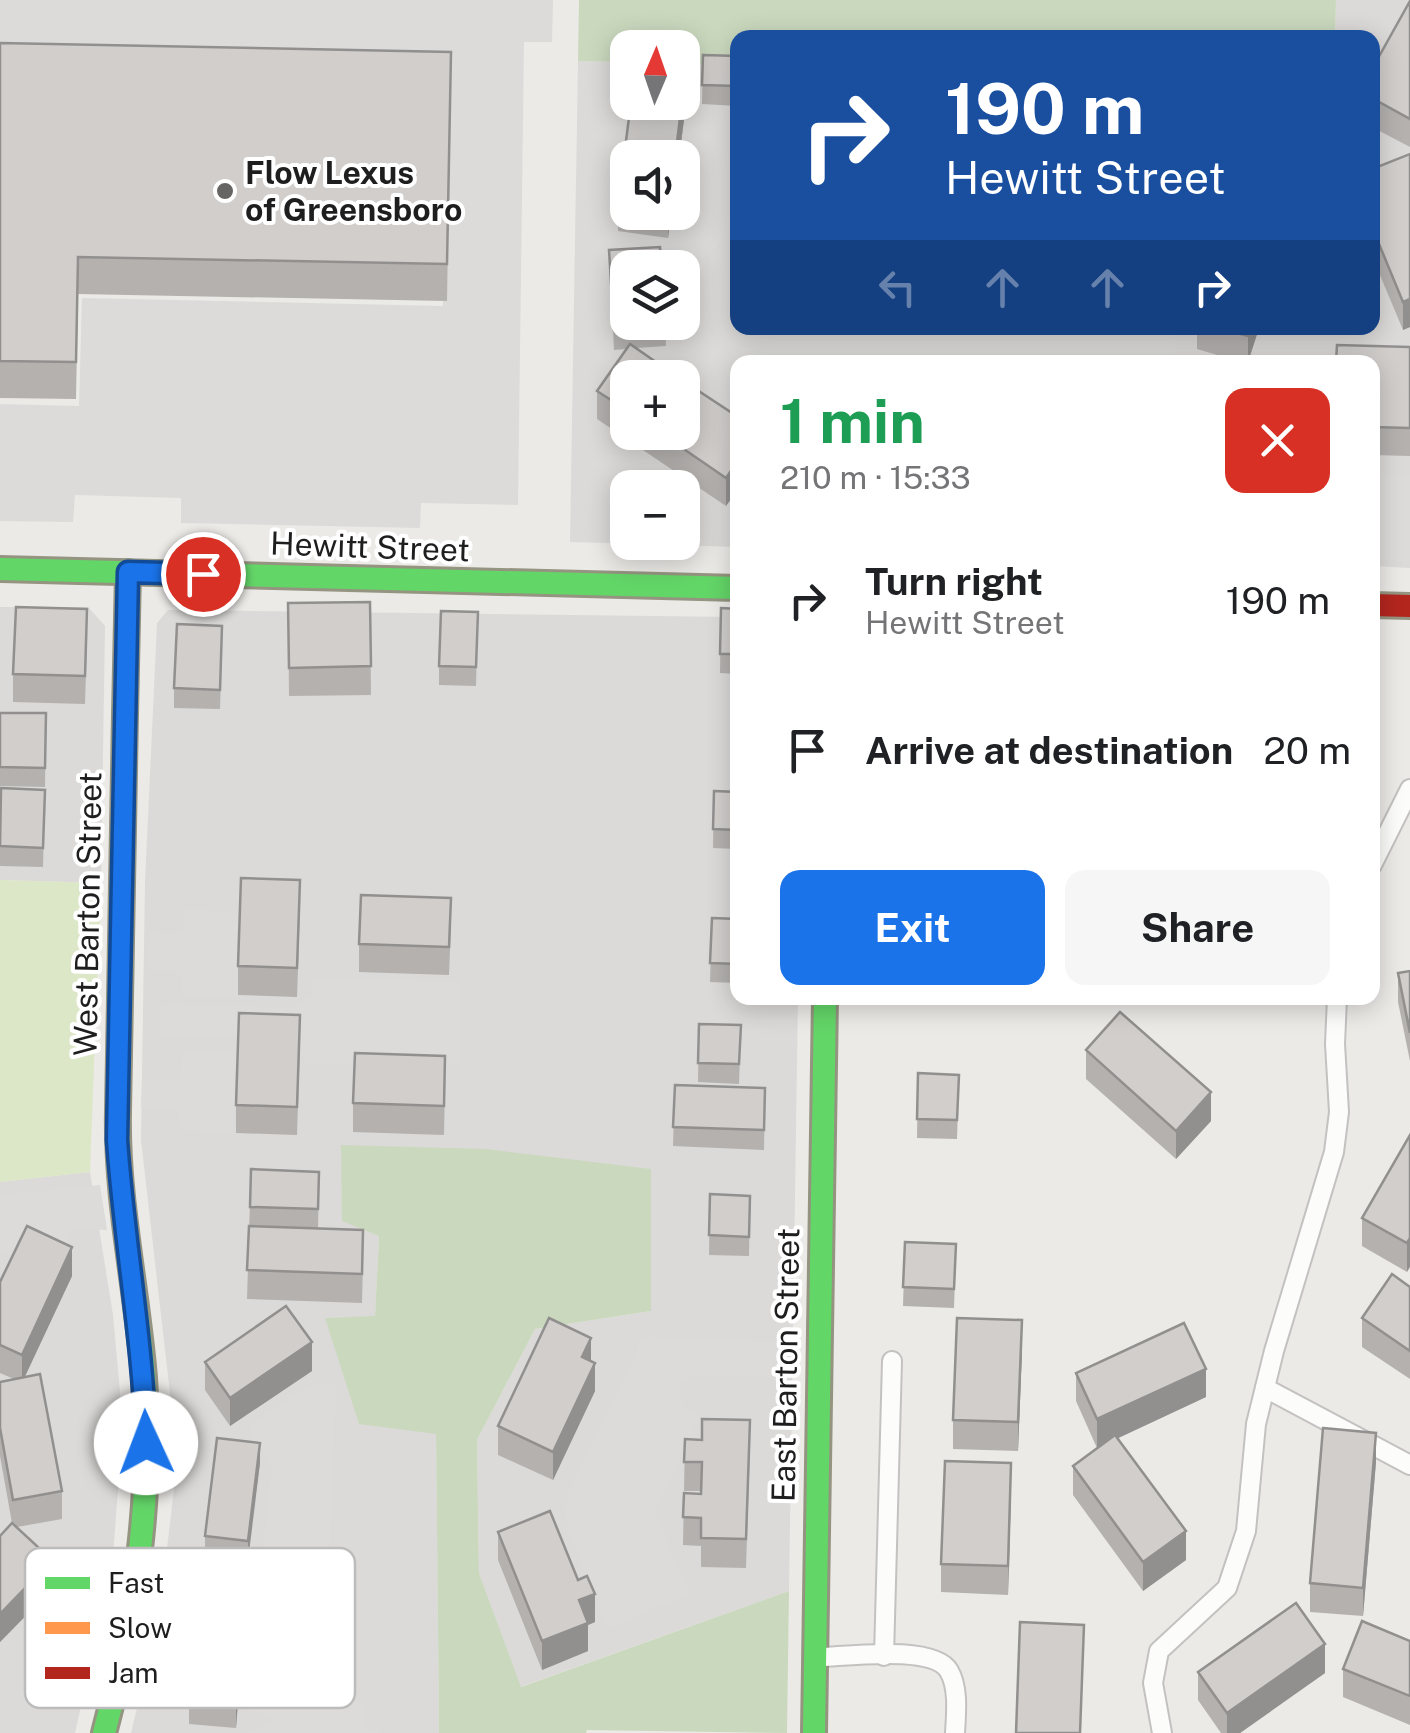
<!DOCTYPE html>
<html lang="en">
<head>
<meta charset="utf-8">
<style>
  body { margin:0; font-family:"Public Sans",sans-serif; background:#f6f6f6; color:#202124; height:100vh; display:flex; flex-direction:column; font-size:38px; white-space:nowrap }
  * { box-sizing:border-box; margin:0 }
  p { font-size:32px; color:#757577 }
  .icon { flex:none; width:55px; height:55px; fill:none; stroke:currentColor; stroke-width:2; stroke-linecap:round; stroke-linejoin:round }
  .map { position:relative; flex:1; overflow:hidden }
  .side { position:absolute; left:730px; top:355px; width:650px; height:650px; display:flex; flex-direction:column; background:#fff; border-radius:20px; box-shadow:0 5px 25px #0003 }
  .side>* { flex:none }
  .guide { position:absolute; left:730px; top:30px; width:650px; height:305px; border-radius:20px; box-shadow:0 5px 25px #0003; background:#1a4fa0; color:#fff; overflow:hidden }
  .needle { width:65px; rotate:2deg }
  .controls { position:absolute; left:610px; top:30px; display:grid; gap:20px }
  .controls a { display:grid; place-items:center; width:90px; height:90px; border-radius:20px; background:#fff; box-shadow:0 5px 25px #0003; font-size:50px }
  .pin { position:absolute; display:grid; place-items:center; width:85px; height:85px; color:#fff; margin:-42px; border:5px solid #fff; border-radius:50%; box-shadow:0 2px 10px #0007 }
  .me { position:absolute; width:110px; margin:-55px; rotate:358deg; stroke-linejoin:round; filter:drop-shadow(0 0 8px #0008) }
  .turn { display:flex; align-items:center; gap:35px; height:210px; padding:0 50px; font-size:45px }
  .turn .icon { width:130px; height:130px; stroke-width:2.5 }
  .turn b { display:block; font-size:70px; line-height:85px }
  .lanes { display:flex; align-items:center; height:95px; padding:0 50px; background:#0003; justify-content:center; gap:50px; direction:ltr }
  .lanes .off { opacity:.35 }
  .round { display:grid; place-items:center; flex:none; width:105px; height:105px; border-radius:20px; background:#f6f6f6 }
  .overview { display:flex; align-items:center; justify-content:space-between; height:170px; padding:0 50px }
  h1 { font-size:60px; font-weight:700; line-height:75px; color:#1e9e55 }
  .cta { display:flex; gap:20px; margin-top:auto; padding:20px 50px }
  .cta a { flex:1; height:115px; border-radius:20px; background:#1a73e8; color:#fff; font-size:40px; font-weight:700; line-height:115px; text-align:center }
  .cta a+a { background:#f6f6f6; color:#202124 }
  ul { padding:0; list-style:none }
  li { display:flex; align-items:center; gap:30px; height:150px; padding:0 50px }
  li div { flex:1 }
  li b { display:block; font-size:38px }
  li em { font-style:normal }
  .map>svg:first-child { display:block }
  .residential { fill:#dbdad8; fill-rule:evenodd }
  .grass { fill:#dce7c8 }
  .forest { fill:#cad9be }
  .parking { fill:#dcdbda }
  .lines { fill:none; stroke-linecap:round; stroke-linejoin:round }
  .lane-casing { stroke:#c3c2c1; stroke-width:22 }
  .fast-casing { stroke:#959481; stroke-width:28 }
  .slow-casing { stroke:#959481; stroke-width:28 }
  .jam-casing { stroke:#959481; stroke-width:28 }
  .lane { stroke:#fcfcfb; stroke-width:18 }
  .fast { stroke:#63d668; stroke-width:22 }
  .slow { stroke:#ff974d; stroke-width:22 }
  .jam { stroke:#b3261e; stroke-width:22 }
  .wall { fill:#b4b1af }
  .shaded-wall { fill:#92908f }
  .building { fill:#d1cecc; stroke:#92908f; stroke-width:2.5 }
  .route-casing { stroke:#114b97; stroke-width:25 }
  .route { stroke:#1a73e8; stroke-width:18 }
  .poi-dot { fill:#666564; stroke:#fff; stroke-width:4 }
  .labels { text-anchor:middle; stroke-width:8; stroke-linejoin:round; paint-order:stroke }
  .poi-label { font-size:32px; font-weight:bold; fill:#1e1e1e; stroke:#fff; text-anchor:start }
  .street-label { font-size:32px; fill:#1e1e1e; stroke:#fff }
  .key { fill:#fff; stroke:#bcbcbc; stroke-width:2.5 }
  .key-label { font-size:28px; fill:#1e1e1e }
</style>
</head>
<body>
<div class="map">
<svg width="1410" height="1733" viewBox="0 0 1410 1733">
  <rect width="100%" height="100%" fill="#eceae7"/>
  <!-- residential -->
  <g class="residential">
    <path d="M1336 0H1410V568L1373 566 1372 362H738L737 547 570 542 578 61 627 62 628 102H682L683 64 737 65 738 328H1372V38L1335 37ZM628 158H682V212H628ZM628 268H682V322H628ZM628 378H682V432H628ZM628 488H682V542H628Z"/>
    <polygon points="0,607 88,607 105,626 101,883 0,880"/>
    <polygon points="168,610 737,617 738,998 798,998 789,1591 520,1687 479,1573 477,1440 535,1329 651,1311 379,1236 375,1317 326,1318 436,1433 439,1733 131,1733 159,1616 174,1489 172,1411 141,1140 145,882 157,623"/>
    <polygon points="90,1172 113,1315 123,1424 112,1569 75,1733 0,1733 0,1182"/>
  </g>
  <!-- grass -->
  <polygon class="grass" points="0,880 101,883 90,1172 0,1182"/>
  <!-- forest -->
  <g class="forest">
    <polygon points="579,0 1336,0 1335,37 738,38 737,65 683,64 682,48 628,48 627,62 578,61"/>
    <polygon points="341,1145 486,1149 651,1169 651,1311 535,1329 477,1440 479,1573 521,1687 789,1591 787,1733 587,1730 586,1733 439,1733 436,1434 359,1424 325,1318 375,1316 379,1236 342,1221"/>
  </g>
  <!-- parking -->
  <g class="parking">
    <polygon points="0,0 553,0 552,42 524,42 518,505 421,503 420,528 181,523 181,498 75,495 73,522 0,521 0,404 79,406 82,298 443,306 446,80 0,68"/>
    <polygon points="737,208 738,328 1176,328 1174,362 745,362 724,346 712,325 705,298 712,246 723,226"/>
    <polygon points="1373,474 1410,474 1410,561 1373,560"/>
    <polygon points="184,910 238,911 237,998 182,996 182,970 149,970 149,933 182,934"/>
    <polygon points="314,980 459,982 459,1064 308,1064 289,1039 160,1037 161,1005 294,1007 312,995"/>
    <polygon points="182,1051 236,1052 234,1132 179,1130 178,1109 141,1108 142,1079 181,1079"/>
    <polygon points="100,1185 107,1230 73,1228 68,1232 69,1247 0,1255 0,1195"/>
    <polygon points="643,1337 786,1343 786,1378 694,1375 682,1383 678,1396 683,1406 700,1415 655,1513 689,1594 608,1628 567,1529 565,1511 568,1495"/>
    <polygon points="314,1383 336,1384 324,1700 363,1704 363,1729 379,1730 379,1733 248,1733 272,1721 269,1714 247,1711 272,1466 249,1436 251,1424"/>
  </g>
  <g class="lines">
    <!-- lane casing -->
    <g class="lane-casing">
      <g id="lane">
        <polyline points="1372,865 1410,789"/>
        <polyline points="1265,1388 1410,1465"/>
        <polyline points="884,1656 892,1361"/>
        <path d="M821 1657C849 1656 934 1645 949 1671 959 1688 956 1714 955 1733"/>
        <polyline points="1162,1733 1153,1683 1159,1651 1227,1588 1246,1531 1256,1424 1274,1351 1334,1152 1339,1112 1335,1044 1337,998"/>
      </g>
    </g>
    <!-- fast casing -->
    <g class="fast-casing">
      <g id="fast">
        <polyline points="0,569 738,588"/>
        <polyline points="125,714 128,572"/>
        <path d="M104 1733C135 1616 153 1499 144 1378 137 1289 116 1200 118 1111"/>
        <polyline points="814,1733 825,998"/>
      </g>
    </g>
    <!-- slow casing -->
    <g class="slow-casing">
      <polyline id="slow" points="118,1111 125,714"/>
    </g>
    <!-- jam casing -->
    <g class="jam-casing">
      <polyline id="jam" points="1372,605 1410,606"/>
    </g>
    <!-- lane -->
    <use href="#lane" class="lane"/>
    <!-- fast -->
    <use href="#fast" class="fast"/>
    <!-- slow -->
    <use href="#slow" class="slow"/>
    <!-- jam -->
    <use href="#jam" class="jam"/>
  </g>
  <!-- wall -->
  <g class="wall">
    <polygon points="1410,1 1410,147 1372,127 1372,69"/>
    <polygon points="0,43 451,52 447,301 78,294 76,399 0,398"/>
    <polygon points="703,55 738,56 738,106 702,104"/>
    <polygon points="682,91 684,120 679,158 628,158 628,212 671,212 668,238 618,231 618,203 631,102 682,102"/>
    <polygon points="1410,154 1410,327 1403,330 1372,256 1372,169"/>
    <polygon points="609,250 665,322 666,346 636,348 628,378 628,432 682,432 738,417 726,506 597,419 597,391 626,349 614,350"/>
    <polygon points="1197,328 1259,328 1248,362 1241,362 1197,349"/>
    <polygon points="1410,347 1410,456 1372,455 1372,362"/>
    <polygon points="370,602 371,695 289,696 288,603"/>
    <polygon points="721,608 738,609 738,674 720,673"/>
    <polygon points="478,612 476,686 439,685 439,666"/>
    <polygon points="87,638 85,704 13,702 13,674"/>
    <polygon points="222,645 220,709 174,708 174,688"/>
    <polygon points="0,713 46,713 45,787 0,786"/>
    <polygon points="45,790 43,867 0,866 0,810"/>
    <polygon points="714,791 738,792 738,849 713,848"/>
    <polygon points="300,909 297,997 238,995 238,966"/>
    <polygon points="712,918 738,919 738,983 710,982"/>
    <polygon points="451,926 449,975 359,972 359,944"/>
    <polygon points="1410,971 1410,1061 1398,1002 1398,973"/>
    <polygon points="699,1024 741,1025 739,1084 698,1082"/>
    <polygon points="300,1044 297,1135 236,1133 236,1105"/>
    <polygon points="1086,1050 1211,1121 1176,1159 1086,1079"/>
    <polygon points="918,1073 959,1075 957,1139 917,1138"/>
    <polygon points="445,1085 444,1135 353,1132 353,1103"/>
    <polygon points="675,1085 765,1088 764,1150 673,1146"/>
    <polygon points="1410,1135 1407,1272 1362,1246 1362,1218"/>
    <polygon points="251,1169 319,1172 318,1229 363,1259 362,1303 247,1299"/>
    <polygon points="710,1194 750,1196 749,1256 709,1255"/>
    <polygon points="905,1242 956,1244 954,1308 903,1306"/>
    <polygon points="72,1276 24,1377 62,1491 62,1519 17,1527 52,1589 0,1642 0,1536 12,1523 0,1456 0,1382 14,1379 0,1373 0,1282"/>
    <polygon points="1410,1287 1410,1379 1362,1347 1362,1318"/>
    <polygon points="1022,1349 1018,1451 953,1449 953,1420"/>
    <polygon points="591,1361 595,1391 553,1480 498,1455 498,1426"/>
    <polygon points="205,1362 312,1371 230,1426 205,1390"/>
    <polygon points="1076,1373 1206,1397 1118,1438 1186,1560 1143,1591 1073,1495 1073,1466 1097,1448 1076,1401"/>
    <polygon points="685,1439 750,1448 746,1568 701,1567 701,1546 683,1545 684,1493 701,1494 701,1491 684,1491"/>
    <polygon points="1376,1462 1363,1616 1310,1612 1310,1583"/>
    <polygon points="260,1463 247,1560 247,1585 236,1728 189,1724 189,1696 205,1553 205,1536"/>
    <polygon points="1011,1492 1008,1595 941,1592 941,1564"/>
    <polygon points="498,1532 595,1622 588,1625 588,1651 542,1670 498,1560"/>
    <polygon points="1410,1641 1410,1725 1343,1697 1343,1669"/>
    <polygon points="1198,1672 1325,1673 1240,1733 1221,1733 1198,1700"/>
  </g>
  <!-- shaded-wall -->
  <g class="shaded-wall">
    <polygon points="684,91 684,120 679,158 675,158"/>
    <polygon points="668,212 671,212 668,238"/>
    <polygon points="1410,299 1410,327 1403,330 1403,302"/>
    <polygon points="1250,328 1259,328 1248,362 1248,336"/>
    <polygon points="738,461 738,490 726,506 726,478"/>
    <polygon points="1211,1092 1211,1121 1176,1159 1176,1131"/>
    <polygon points="1410,1238 1410,1267 1407,1272 1407,1243"/>
    <polygon points="72,1247 72,1276 22,1383 22,1355"/>
    <polygon points="1022,1320 1022,1349 1018,1451 1018,1422"/>
    <polygon points="591,1338 591,1366 582,1357"/>
    <polygon points="312,1342 312,1371 230,1426 230,1398"/>
    <polygon points="595,1363 595,1391 553,1480 553,1452"/>
    <polygon points="1206,1369 1206,1397 1097,1448 1097,1419"/>
    <polygon points="1376,1433 1376,1462 1363,1616 1363,1588"/>
    <polygon points="260,1443 260,1463 248,1561 248,1541"/>
    <polygon points="1011,1463 1011,1492 1008,1595 1008,1566"/>
    <polygon points="1186,1531 1186,1560 1143,1591 1143,1562"/>
    <polygon points="247,1557 247,1585 236,1728 236,1700"/>
    <polygon points="52,1560 52,1589 0,1642 0,1614"/>
    <polygon points="595,1594 595,1622 588,1625 588,1651 542,1670 542,1641 579,1600"/>
    <polygon points="1325,1644 1325,1673 1240,1733 1227,1733 1227,1713"/>
  </g>
  <!-- building -->
  <g class="building">
    <polygon points="1410,1 1410,119 1372,98 1372,69"/>
    <polygon points="0,43 451,52 447,264 78,257 76,362 0,361"/>
    <polygon points="703,55 738,56 738,86 702,85"/>
    <polygon points="631,102 682,102 675,158 628,158 628,204 618,203"/>
    <polygon points="1410,154 1410,299 1403,302 1372,227 1372,169"/>
    <polygon points="660,247 661,268 628,268 628,322 665,322 666,326 614,330 609,250"/>
    <polygon points="1219,328 1250,328 1248,336"/>
    <polygon points="630,344 679,378 628,378 628,411 597,391"/>
    <polygon points="1337,345 1410,347 1410,428 1372,427 1372,362 1336,362"/>
    <polygon points="682,380 738,417 738,461 726,478 659,432 682,432"/>
    <polygon points="370,602 371,666 289,668 288,603"/>
    <polygon points="16,607 87,609 85,676 13,674"/>
    <polygon points="721,608 738,609 738,654 720,654"/>
    <polygon points="441,611 478,612 476,667 439,666"/>
    <polygon points="177,624 222,626 220,690 174,688"/>
    <polygon points="0,713 46,713 45,768 0,767"/>
    <polygon points="1,788 45,790 43,848 0,846"/>
    <polygon points="714,791 738,792 738,830 713,829"/>
    <polygon points="241,878 300,880 297,968 238,966"/>
    <polygon points="361,895 451,898 449,947 359,944"/>
    <polygon points="712,918 738,919 738,964 710,963"/>
    <polygon points="1410,971 1410,1033 1398,973"/>
    <polygon points="1120,1012 1211,1092 1176,1131 1086,1050"/>
    <polygon points="239,1013 300,1015 297,1107 236,1105"/>
    <polygon points="699,1024 741,1025 739,1064 698,1063"/>
    <polygon points="355,1053 445,1056 444,1106 353,1103"/>
    <polygon points="918,1073 959,1075 957,1120 917,1119"/>
    <polygon points="675,1085 765,1088 764,1130 673,1127"/>
    <polygon points="1410,1135 1410,1238 1407,1243 1362,1218"/>
    <polygon points="251,1169 319,1172 318,1209 250,1207"/>
    <polygon points="710,1194 750,1196 749,1237 709,1235"/>
    <polygon points="27,1226 72,1247 22,1355 0,1345 0,1282"/>
    <polygon points="249,1226 363,1230 362,1274 247,1270"/>
    <polygon points="905,1242 956,1244 954,1289 903,1287"/>
    <polygon points="1392,1274 1410,1287 1410,1351 1362,1318"/>
    <polygon points="286,1306 312,1342 230,1398 205,1362"/>
    <polygon points="549,1318 591,1338 582,1357 595,1363 553,1452 498,1426"/>
    <polygon points="957,1318 1022,1320 1018,1422 953,1420"/>
    <polygon points="1184,1323 1206,1369 1097,1419 1076,1373"/>
    <polygon points="40,1374 62,1491 13,1500 0,1428 0,1382"/>
    <polygon points="702,1419 750,1420 746,1539 701,1538 701,1518 683,1517 684,1493 701,1494 702,1462 684,1462 685,1439 702,1440"/>
    <polygon points="1323,1428 1376,1433 1363,1588 1310,1583"/>
    <polygon points="1115,1435 1186,1531 1143,1562 1073,1466"/>
    <polygon points="217,1438 260,1443 248,1541 205,1536"/>
    <polygon points="945,1461 1011,1463 1008,1566 941,1564"/>
    <polygon points="550,1511 578,1580 587,1576 595,1594 579,1600 588,1623 542,1641 498,1532"/>
    <polygon points="12,1523 52,1560 0,1614 0,1536"/>
    <polygon points="1296,1603 1325,1644 1227,1713 1198,1672"/>
    <polygon points="1362,1621 1410,1641 1410,1696 1343,1669"/>
    <polygon points="1020,1622 1084,1625 1080,1733 1016,1733"/>
  </g>
  <g class="lines">
    <!-- route casing -->
    <g class="route-casing">
      <path id="route" d="M146 1443C143 1341 124 1241 117 1140L128 572 203 574"/>
    </g>
    <!-- route -->
    <use href="#route" class="route"/>
  </g>
  <!-- markers -->
  <circle class="poi-dot" cx="225" cy="191" r="10"/>
  <g class="labels">
    <!-- poi labels -->
    <g class="poi-label">
      <text x="245" y="184">Flow Lexus<tspan x="245" dy="37">of Greensboro</tspan></text>
    </g>
    <!-- street labels -->
    <g class="street-label">
      <text transform="translate(370 547) rotate(2)" y="11">Hewitt Street</text>
      <text transform="translate(88 914) rotate(-89)" y="11">West Barton Street</text>
      <text transform="translate(786 1365) rotate(-89)" y="11">East Barton Street</text>
    </g>
  </g>
  <!-- legend -->
  <rect x="25" y="1548" width="330" height="160" rx="15" class="key"/>
  <rect x="45" y="1577" width="45" height="12" fill="#63d668"/>
  <rect x="45" y="1622" width="45" height="12" fill="#ff974d"/>
  <rect x="45" y="1667" width="45" height="12" fill="#b3261e"/>
  <g class="key-label">
    <text x="108" y="1593">Fast</text>
    <text x="108" y="1638">Slow</text>
    <text x="108" y="1683">Jam</text>
  </g>
</svg>
<div class="controls">
<a><svg class="needle" viewBox="-14 -14 28 28"><path d="M0-13l5 13h-10z" fill="#e53935"/><path d="M0 13l5-13h-10z" fill="#757577"/></svg></a>
<a><svg class="icon" aria-label="sound" viewBox="0 0 24 24"><path d="M4 9h4l5-4v14l-5-4H4zM17 9q2 3 0 6"/></svg></a>
<a><svg class="icon" aria-label="layers" viewBox="0 0 24 24"><path d="M12 4l9 5-9 5-9-5zM3 14l9 5 9-5"/></svg></a>
<a>+</a>
<a>−</a>
</div>
<div class="pin" style="left:203px;top:574px;background:#d93025"><svg class="icon" aria-label="arrive" viewBox="0 0 24 24"><path d="M6 21V4h12l-3 4 3 4H6"/></svg></div>
<svg class="me" style="left:146px;top:1443px" viewBox="-20 -20 40 40"><circle r="19" fill="#fff"/><path d="M0-13L10 11 0 6-10 11z" fill="#1a73e8"/></svg>
<div class="guide">
<div class="turn"><svg class="icon" aria-label="right" viewBox="0 0 24 24"><path d="M7 20v-9h11M14 6l5 5-5 5"/></svg><div><b>190 m</b>Hewitt Street</div></div>
<div class="lanes"><svg class="icon off" aria-label="left" viewBox="0 0 24 24"><path d="M17 20v-9H6M10 6l-5 5 5 5"/></svg><svg class="icon off" aria-label="ahead" viewBox="0 0 24 24"><path d="M12 20V5M6 11l6-6 6 6"/></svg><svg class="icon off" aria-label="ahead" viewBox="0 0 24 24"><path d="M12 20V5M6 11l6-6 6 6"/></svg><svg class="icon" aria-label="right" viewBox="0 0 24 24"><path d="M7 20v-9h11M14 6l5 5-5 5"/></svg></div>
</div>
<section class="side">
<div class="overview"><div><h1>1 min</h1><p>210 m · 15:33</p></div><a class="round" style="background:#d93025;color:#fff"><svg class="icon" aria-label="close" viewBox="0 0 24 24"><path d="M6 6l12 12M18 6L6 18"/></svg></a></div>
<ul>
<li><svg class="icon" aria-label="right" viewBox="0 0 24 24"><path d="M7 20v-9h11M14 6l5 5-5 5"/></svg><div><b>Turn right</b><p>Hewitt Street</p></div><em>190 m</em></li>
<li><svg class="icon" aria-label="arrive" viewBox="0 0 24 24"><path d="M6 21V4h12l-3 4 3 4H6"/></svg><div><b>Arrive at destination</b></div><em>20 m</em></li>
</ul>
<div class="cta"><a>Exit</a><a>Share</a></div>
</section>
</div>
</body>
</html>
